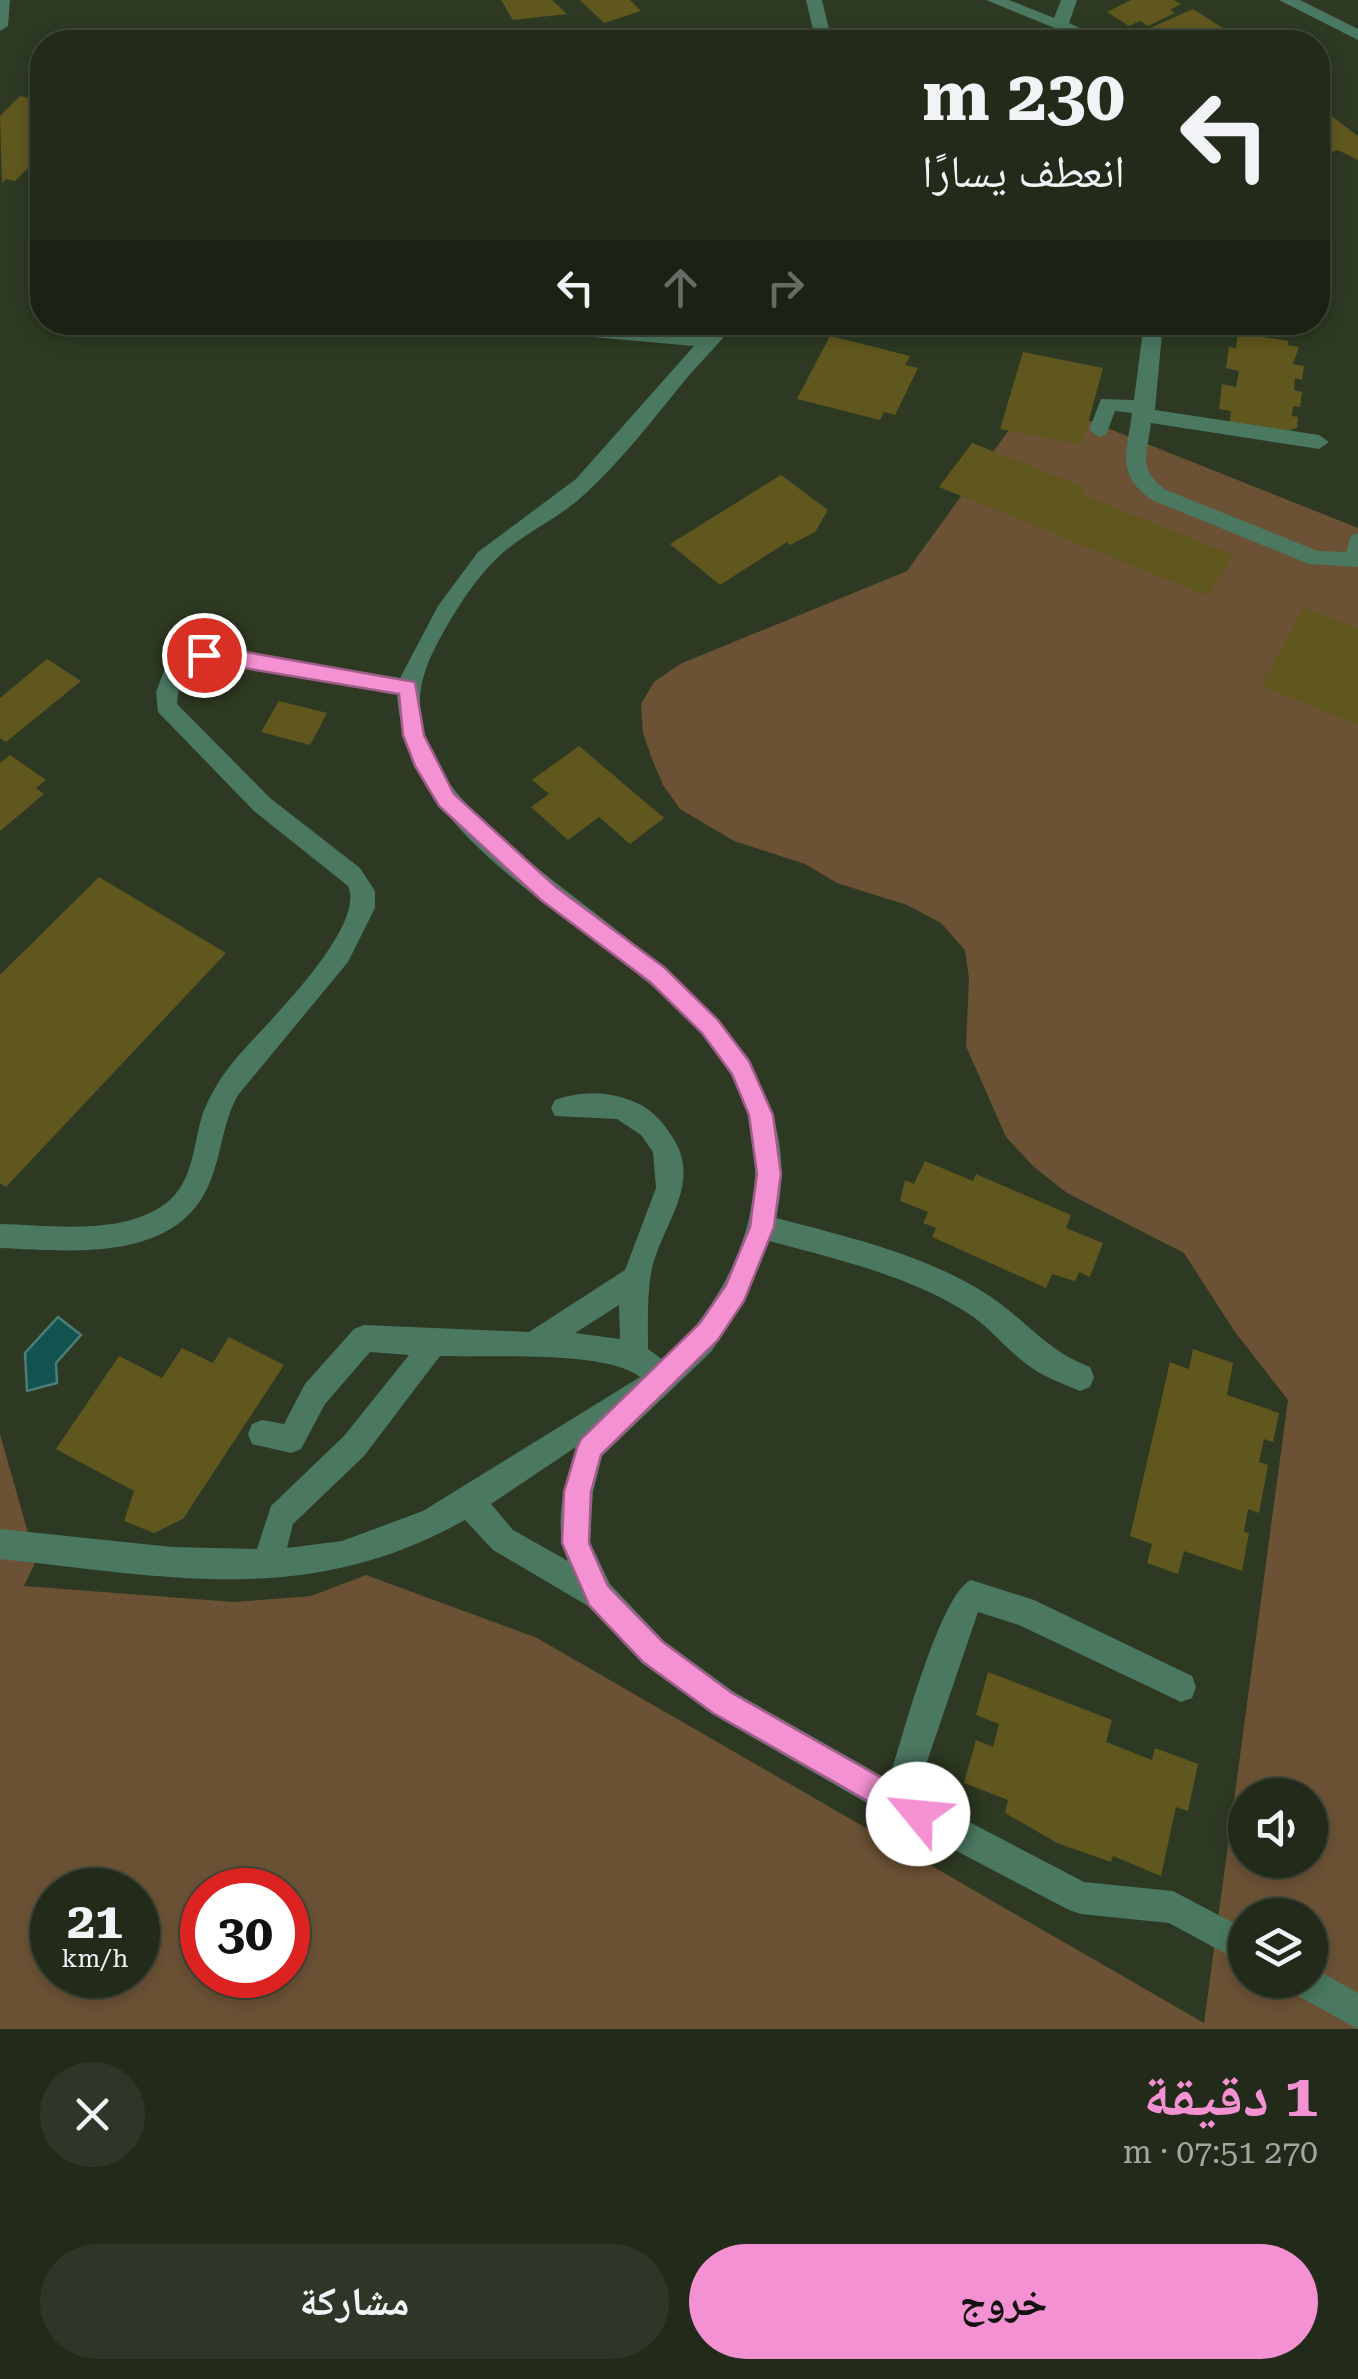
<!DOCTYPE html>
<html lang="ar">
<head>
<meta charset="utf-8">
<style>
  body { margin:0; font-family:"Roboto Serif","Noto Naskh Arabic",serif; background:#2e3727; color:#f1f3f6; direction:rtl; height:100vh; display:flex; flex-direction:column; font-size:38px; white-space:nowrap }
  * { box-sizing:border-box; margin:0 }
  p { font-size:32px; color:#a2a7a2 }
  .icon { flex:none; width:55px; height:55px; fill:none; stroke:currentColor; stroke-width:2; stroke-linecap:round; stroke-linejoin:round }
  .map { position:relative; height:2029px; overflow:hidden; direction:ltr }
  .side { display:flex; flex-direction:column; background:#222b1a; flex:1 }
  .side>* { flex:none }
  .guide { position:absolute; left:30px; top:30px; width:1300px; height:305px; border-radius:40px; box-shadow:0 5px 15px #0003,0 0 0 2px #3f4739; direction:rtl; background:#222b1a; color:#f1f3f6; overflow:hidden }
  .fabs { position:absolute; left:1228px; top:1778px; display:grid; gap:20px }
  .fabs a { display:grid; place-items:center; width:100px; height:100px; border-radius:50%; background:#222b1a; box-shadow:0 5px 15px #0003,0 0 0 2px #3f4739; font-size:50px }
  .speed { position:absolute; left:30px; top:1868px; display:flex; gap:20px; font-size:50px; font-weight:700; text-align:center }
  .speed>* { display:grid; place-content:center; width:130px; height:130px; border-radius:50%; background:#222b1a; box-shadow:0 5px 15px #0003,0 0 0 2px #3f4739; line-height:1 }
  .speed small { font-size:25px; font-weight:400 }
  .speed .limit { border:15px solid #d22; background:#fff; color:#111 }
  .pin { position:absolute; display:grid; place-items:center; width:85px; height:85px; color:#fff; margin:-42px; border:5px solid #fff; border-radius:50%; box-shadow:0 2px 10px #0007 }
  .me { position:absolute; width:110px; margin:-55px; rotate:298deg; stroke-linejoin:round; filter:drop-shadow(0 0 8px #0008) }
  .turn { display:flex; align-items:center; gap:35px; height:210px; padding:0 40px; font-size:45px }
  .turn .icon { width:130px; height:130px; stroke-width:2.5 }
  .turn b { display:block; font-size:70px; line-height:85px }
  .lanes { display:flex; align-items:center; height:95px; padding:0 40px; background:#0003; justify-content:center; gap:50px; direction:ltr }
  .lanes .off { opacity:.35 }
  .round { display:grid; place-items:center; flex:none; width:105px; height:105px; border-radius:52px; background:#2e3727 }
  .summary { display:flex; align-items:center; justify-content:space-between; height:170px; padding:0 40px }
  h1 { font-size:60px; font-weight:700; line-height:75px; color:#f491d3 }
  .action { display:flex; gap:20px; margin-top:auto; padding:20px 40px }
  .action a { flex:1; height:115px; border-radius:60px; background:#f491d3; color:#111; font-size:40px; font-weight:700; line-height:115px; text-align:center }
  .action a+a { background:#2e3727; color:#f1f3f6 }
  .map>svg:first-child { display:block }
  .green { fill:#6b5235; fill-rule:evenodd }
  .water { fill:#125350; stroke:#4d7d77; stroke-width:2.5 }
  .building { fill:#60571e }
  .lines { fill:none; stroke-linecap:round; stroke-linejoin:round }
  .minor { fill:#4b7861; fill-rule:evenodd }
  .route { fill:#f491d3; stroke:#9f5e89; stroke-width:2.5 }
</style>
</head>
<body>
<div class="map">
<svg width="1358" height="2029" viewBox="0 0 1358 2029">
  <rect width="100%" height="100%" fill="#2d3922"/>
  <!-- green -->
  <path class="green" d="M1032 398 1358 528V2029H0V1434L36 1561 24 1586 234 1602 311 1596 366 1575 537 1638 1204 2023 1288 1400 1235 1332 1184 1253 1067 1193 1034 1167 1006 1137 966 1046 969 979 965 950 941 923 907 905 837 883 805 864 734 841 680 809 663 785 652 759 643 733 641 704 654 682 680 664 907 571ZM1245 1795H1310V1860H1245ZM52 1890H138V1975H52ZM202 1890H288V1975H202ZM1245 1915H1310V1980H1245Z"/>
  <!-- water -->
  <polygon class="water" points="58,1317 81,1335 56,1363 57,1383 27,1391 25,1353"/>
  <!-- building -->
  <g class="building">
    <polygon points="501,0 552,0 567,14 513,20"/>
    <polygon points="580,0 630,0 641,11 604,23"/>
    <polygon points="1131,0 1174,0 1181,4 1170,10 1175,13 1148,26 1140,21 1129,26 1107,12"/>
    <polygon points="1193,9 1240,39 1231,42 1156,42 1141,32"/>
    <polygon points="20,96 42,101 42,154 15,181 6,179 2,183 0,116"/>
    <polygon points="1318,106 1358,136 1358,160 1338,150 1330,153 1318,144"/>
    <polygon points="888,322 940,322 938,328 927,325 923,332"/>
    <polygon points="1238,333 1288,341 1288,345 1299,347 1293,364 1304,366 1302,380 1295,378 1294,390 1302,392 1300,407 1293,406 1292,416 1298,417 1297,428 1282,432 1229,425 1231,411 1219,409 1222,384 1236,387 1239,371 1226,368 1229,347 1236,348"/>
    <polygon points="830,336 910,356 905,365 918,368 895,415 884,412 880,420 797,399"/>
    <polygon points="1023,352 1103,368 1082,445 1000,429"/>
    <polygon points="972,443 1086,488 1081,494 1233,555 1208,596 939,487"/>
    <polygon points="781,475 828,510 815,532 790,545 787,542 720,585 670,544"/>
    <polygon points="1304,608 1358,629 1358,725 1261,685"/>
    <polygon points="47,659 81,681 6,742 0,738 0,698"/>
    <polygon points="279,701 327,713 310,745 261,732"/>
    <polygon points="579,746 664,818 630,844 599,817 568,840 531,807 549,794 532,780"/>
    <polygon points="10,755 46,780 36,788 44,794 0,831 0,763"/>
    <polygon points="99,877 226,953 6,1187 0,1183 0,975"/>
    <polygon points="925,1161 973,1181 976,1174 1071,1215 1066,1228 1103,1243 1090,1277 1079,1272 1075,1281 1052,1274 1046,1288 932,1237 936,1228 923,1223 928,1212 900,1201 905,1180 914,1184"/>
    <polygon points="229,1337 284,1365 183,1519 154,1533 124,1521 134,1491 56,1449 119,1356 162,1378 182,1348 213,1363"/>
    <polygon points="1193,1349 1233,1363 1227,1395 1279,1413 1273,1442 1264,1439 1259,1462 1268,1465 1259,1513 1248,1509 1244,1532 1249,1533 1242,1571 1184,1551 1178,1574 1147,1563 1152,1544 1130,1536 1170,1362 1189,1369"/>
    <polygon points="988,1672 1112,1720 1106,1742 1152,1760 1155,1748 1198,1764 1188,1811 1176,1807 1161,1876 1113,1856 1111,1862 1057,1843 1005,1813 1008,1800 964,1783 976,1740 993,1747 999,1724 976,1715"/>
  </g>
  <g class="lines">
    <!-- minor -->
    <g class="minor">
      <polygon points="0,0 10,0 8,26 0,31"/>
      <polygon points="806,0 822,0 832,42 816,42"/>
      <polygon points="986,0 1009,0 1054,18 1061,0 1077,0 1069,23 1111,42 1089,42"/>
      <polygon points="1279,0 1300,0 1358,29 1358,40"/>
      <path d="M572 322 704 334 716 322H736C721 342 702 360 686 379 654 418 623 459 586 493 562 516 532 529 506 550 475 576 450 618 432 654 336 856 839 948 776 1218 848 1237 928 1255 991 1297 1028 1322 1046 1350 1090 1367L1094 1377 1090 1387 1080 1391C1061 1383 1041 1376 1025 1363 1004 1347 989 1326 966 1312 907 1275 836 1259 769 1241L745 1299 711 1352 602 1456 593 1492 590 1542 610 1584 664 1641 734 1692 889 1780C901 1742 940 1593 971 1580L1034 1600 1192 1676 1196 1687 1192 1698 1181 1702 1019 1625 978 1612 916 1794 1084 1882 1173 1891 1245 1929V1964L1169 1923 1081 1914 1069 1910 886 1814 712 1714 642 1663 588 1606 493 1550 465 1520C308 1608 170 1577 0 1559V1529L172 1547 257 1549 271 1506 344 1436 409 1355 370 1352 325 1404 301 1449 291 1453 252 1444 248 1434 252 1424 262 1420 284 1424 305 1384 354 1329 364 1325 529 1332 625 1270 656 1188 653 1152 641 1135 617 1119 555 1116 551 1108 555 1100C582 1090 611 1091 637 1103 652 1110 662 1121 671 1135 705 1183 660 1226 651 1273 647 1297 648 1322 648 1349L663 1360 671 1354C715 1308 747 1253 754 1189 780 960 413 914 397 695L223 663C194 664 179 672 177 704L270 798 360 868 375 891V908L348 962 238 1095C222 1123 222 1155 209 1184 176 1263 71 1251 0 1248V1224C52 1225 121 1236 165 1204 194 1183 193 1143 203 1113 211 1092 224 1072 239 1055 266 1024 367 927 348 886L254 811 158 712 156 692 166 666 181 655 210 647 400 678 438 606 478 552 576 479 694 346 581 336 571 330ZM619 1305 620 1339 575 1333ZM440 1356C487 1358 606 1350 640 1377L423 1511 342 1541 287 1548 293 1524 364 1456ZM576 1447C565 1482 552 1525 568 1561L513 1530 491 1504Z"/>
      <path d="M1144 322H1163L1155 410 1319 435 1329 442 1319 449 1151 423C1147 455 1137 469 1166 490L1318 551 1346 552 1351 536 1358 533V567L1309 564 1152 500C1115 473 1127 454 1132 413L1115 411 1106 435 1099 437 1089 430 1101 399 1134 400Z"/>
      <polygon points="1310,1966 1358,1993 1358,2029 1291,1992 1286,1980 1310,1980"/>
    </g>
  </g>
  <!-- route -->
  <polygon class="route" points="204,648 223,648 415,682 424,735 454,794 556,887 665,968 718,1020 749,1061 773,1115 781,1174 774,1227 744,1301 718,1340 601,1455 591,1492 589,1543 608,1586 663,1642 732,1693 928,1804 933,1814 928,1824 918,1829 908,1824 713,1713 643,1662 589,1605 562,1543 564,1492 577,1448 581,1439 700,1323 726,1285 750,1227 757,1174 749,1115 732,1074 702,1033 650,982 541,900 439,806 415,766 403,735 399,694 196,660 196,650"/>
</svg>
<div class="fabs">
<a><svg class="icon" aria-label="sound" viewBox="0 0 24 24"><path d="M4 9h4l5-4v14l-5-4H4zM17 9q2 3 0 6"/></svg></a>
<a><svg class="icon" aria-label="layers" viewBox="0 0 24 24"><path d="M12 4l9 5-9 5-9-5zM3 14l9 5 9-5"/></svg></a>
</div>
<div class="speed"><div>21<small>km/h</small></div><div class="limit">30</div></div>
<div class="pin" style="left:204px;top:655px;background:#d93025"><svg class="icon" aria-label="arrive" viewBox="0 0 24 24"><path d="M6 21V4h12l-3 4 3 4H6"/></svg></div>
<svg class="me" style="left:918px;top:1814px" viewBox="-20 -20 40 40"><circle r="19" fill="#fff"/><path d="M0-13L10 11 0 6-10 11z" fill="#f491d3"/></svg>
<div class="guide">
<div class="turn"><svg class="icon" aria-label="left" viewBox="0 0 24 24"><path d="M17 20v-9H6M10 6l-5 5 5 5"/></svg><div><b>230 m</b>انعطف يسارًا</div></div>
<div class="lanes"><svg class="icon" aria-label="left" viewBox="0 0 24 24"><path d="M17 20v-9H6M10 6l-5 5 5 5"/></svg><svg class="icon off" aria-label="ahead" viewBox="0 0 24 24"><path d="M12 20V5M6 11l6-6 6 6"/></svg><svg class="icon off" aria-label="right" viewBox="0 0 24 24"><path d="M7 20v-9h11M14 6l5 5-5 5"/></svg></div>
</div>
</div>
<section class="side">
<div class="summary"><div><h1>1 دقيقة</h1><p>270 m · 07:51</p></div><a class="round"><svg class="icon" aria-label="close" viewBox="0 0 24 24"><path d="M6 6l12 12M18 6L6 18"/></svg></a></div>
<div class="action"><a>خروج</a><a>مشاركة</a></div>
</section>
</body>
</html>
